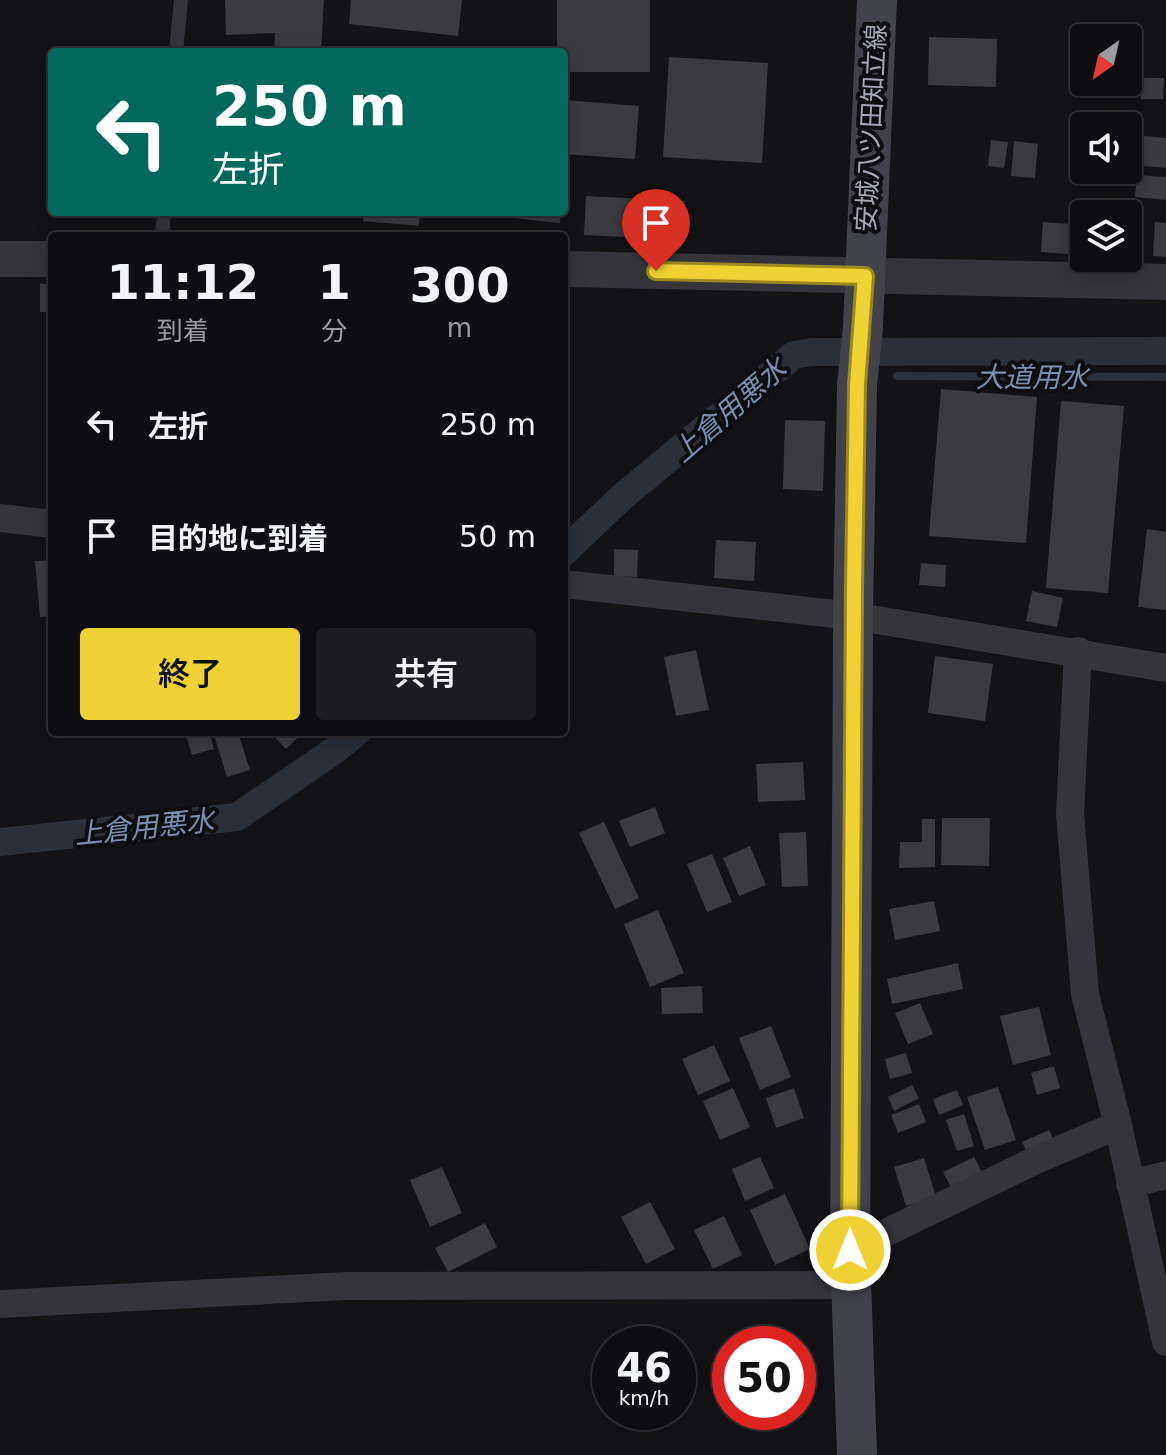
<!DOCTYPE html>
<html lang="ja">
<head>
<meta charset="utf-8">
<style>
  body { margin:0; font-family:"DejaVu Sans","Noto Sans JP",sans-serif; background:#1c1c1e; color:#f1f3f6; height:100vh; display:flex; flex-direction:column; font-size:30px; white-space:nowrap }
  * { box-sizing:border-box; margin:0 }
  p { font-size:26px; color:#9b9c9f }
  .icon { flex:none; width:44px; height:44px; fill:none; stroke:currentColor; stroke-width:2; stroke-linecap:round; stroke-linejoin:round }
  .map { position:relative; flex:1; overflow:hidden }
  .side { position:absolute; left:48px; top:232px; width:520px; height:504px; display:flex; flex-direction:column; background:#0e0e10; border-radius:8px; box-shadow:0 4px 20px #0003,0 0 0 2px #2e2e30 }
  .side>* { flex:none }
  .top-card { position:absolute; left:48px; top:48px; width:520px; height:168px; border-radius:8px; box-shadow:0 4px 20px #0003,0 0 0 2px #2e2e30; background:#00695c; color:#fff; overflow:hidden }
  .needle { width:52px; rotate:214deg }
  .controls { position:absolute; left:1070px; top:24px; display:grid; gap:16px }
  .controls a { display:grid; place-items:center; width:72px; height:72px; border-radius:8px; background:#0e0e10; box-shadow:0 4px 20px #0003,0 0 0 2px #2e2e30; font-size:40px }
  .speed { position:absolute; left:592px; top:1326px; display:flex; gap:16px; font-size:40px; font-weight:700; text-align:center }
  .speed>* { display:grid; place-content:center; width:104px; height:104px; border-radius:50%; background:#0e0e10; box-shadow:0 4px 20px #0003,0 0 0 2px #2e2e30; line-height:1 }
  .speed small { font-size:20px; font-weight:400 }
  .speed .limit { border:12px solid #d22; background:#fff; color:#111 }
  .pin { position:absolute; display:grid; place-items:center; width:68px; height:68px; color:#fff; margin:-82px -34px; border-radius:50% 50% 50% 0; rotate:-45deg; box-shadow:0 0 8px #0007 }
  .pin .icon { rotate:45deg }
  .me { position:absolute; width:88px; margin:-44px; rotate:0deg; stroke-linejoin:round; filter:drop-shadow(0 0 6px #0008) }
  .turn { display:flex; align-items:center; gap:28px; height:168px; padding:0 32px; font-size:36px }
  .turn .icon { width:104px; height:104px; stroke-width:2.5 }
  .turn b { display:block; font-size:56px; line-height:68px }
  .eta { display:flex; justify-content:space-evenly; align-items:center; height:136px; text-align:center }
  .eta b { font-size:48px; font-weight:600; line-height:56px }
  .button { display:flex; gap:16px; margin-top:auto; padding:16px 32px }
  .button a { flex:1; height:92px; border-radius:8px; background:#eed132; color:#111; font-size:32px; font-weight:600; line-height:92px; text-align:center }
  .button a+a { background:#1c1c1e; color:#f1f3f6 }
  ul { padding:0; list-style:none }
  li { display:flex; align-items:center; gap:24px; height:112px; padding:0 32px }
  li div { flex:1 }
  li b { display:block; font-size:30px }
  li em { font-style:normal }
  .map>svg:first-child { display:block }
  .lines { fill:none; stroke-linecap:round; stroke-linejoin:round }
  .stream { stroke:#2a2f38; stroke-width:8 }
  .canal { stroke:#2a2f38; stroke-width:28 }
  .building { fill:#3b3b3f }
  .service { stroke:#34343a; stroke-width:14 }
  .minor { stroke:#34343a; stroke-width:28 }
  .tertiary { stroke:#34343a; stroke-width:36 }
  .secondary { stroke:#42434a; stroke-width:40 }
  .route-casing { stroke:#9b8820; stroke-width:20 }
  .route { stroke:#eed132; stroke-width:14 }
  .labels { text-anchor:middle; stroke-width:8; stroke-linejoin:round; paint-order:stroke }
  .street-label { font-size:26px; fill:#a5a7b5; stroke:#0e0e10 }
  .water-label { font-size:28px; font-style:italic; fill:#7c8eb0; stroke:#0e0e10 }
</style>
</head>
<body>
<div class="map">
<svg width="1166" height="1455" viewBox="0 0 1166 1455">
  <rect width="100%" height="100%" fill="#131315"/>
  <g class="lines">
    <!-- stream -->
    <polyline class="stream" points="897,376 1166,377"/>
    <!-- canal -->
    <g class="canal">
      <polyline points="564,552 623,496 794,355 812,352 1166,351"/>
      <polyline points="0,842 237,817 335,750 357,732"/>
    </g>
  </g>
  <!-- building -->
  <g class="building">
    <polygon points="225,0 324,0 321,52 274,52 275,33 226,35"/>
    <polygon points="351,0 462,0 458,36 349,24"/>
    <polygon points="557,0 650,0 650,72 564,72 564,52 557,52"/>
    <polygon points="929,37 997,39 996,87 928,85"/>
    <polygon points="669,57 768,63 762,163 663,157"/>
    <polygon points="1141,78 1164,78 1163,99 1141,99"/>
    <polygon points="564,100 639,106 635,159 564,154"/>
    <polygon points="1136,135 1166,138 1166,168 1133,165"/>
    <polygon points="991,140 1008,142 1004,168 988,166"/>
    <polygon points="1014,141 1038,144 1035,178 1011,176"/>
    <polygon points="1137,175 1166,177 1166,200 1135,197"/>
    <polygon points="586,196 685,201 683,240 584,235"/>
    <polygon points="364,212 420,212 419,226 363,221"/>
    <polygon points="478,212 561,212 560,223 478,214"/>
    <polygon points="1043,222 1084,225 1084,255 1041,252"/>
    <polygon points="1155,222 1166,223 1166,257 1153,256"/>
    <polygon points="40,283 52,286 52,307 49,307 49,312 40,312"/>
    <polygon points="941,389 1037,397 1026,543 929,536"/>
    <polygon points="1061,401 1124,406 1108,593 1046,588"/>
    <polygon points="785,420 825,421 823,491 783,489"/>
    <polygon points="1147,529 1166,532 1166,610 1138,607"/>
    <polygon points="716,540 756,542 754,581 714,578"/>
    <polygon points="614,549 638,550 637,577 614,576"/>
    <polygon points="52,560 52,616 40,617 35,561"/>
    <polygon points="921,563 946,565 945,587 919,585"/>
    <polygon points="1032,591 1063,598 1057,627 1026,621"/>
    <polygon points="696,650 709,710 676,716 664,657"/>
    <polygon points="935,656 993,664 985,721 928,713"/>
    <polygon points="185,732 209,732 214,749 192,755"/>
    <polygon points="213,732 238,732 250,770 227,777"/>
    <polygon points="274,732 304,732 286,749 272,734"/>
    <polygon points="803,762 805,800 758,802 756,764"/>
    <polygon points="655,807 665,833 630,847 619,821"/>
    <polygon points="942,818 990,818 989,866 941,865"/>
    <polygon points="922,819 935,819 935,867 899,868 900,842 922,842"/>
    <polygon points="604,822 639,898 615,909 579,833"/>
    <polygon points="806,832 808,886 782,887 779,833"/>
    <polygon points="750,846 766,885 739,896 723,858"/>
    <polygon points="712,854 732,902 707,912 687,864"/>
    <polygon points="934,901 940,931 895,940 889,909"/>
    <polygon points="658,910 684,973 650,987 624,924"/>
    <polygon points="958,963 963,989 892,1004 887,979"/>
    <polygon points="702,986 703,1013 662,1014 661,988"/>
    <polygon points="920,1003 933,1034 908,1044 895,1013"/>
    <polygon points="1039,1007 1051,1055 1013,1065 1000,1016"/>
    <polygon points="771,1026 791,1077 760,1090 739,1038"/>
    <polygon points="714,1045 730,1081 698,1095 682,1059"/>
    <polygon points="906,1053 912,1073 890,1079 885,1059"/>
    <polygon points="1054,1066 1060,1088 1037,1095 1031,1073"/>
    <polygon points="912,1085 919,1098 894,1111 888,1097"/>
    <polygon points="998,1087 1016,1140 985,1150 967,1097"/>
    <polygon points="733,1088 750,1127 720,1140 703,1101"/>
    <polygon points="794,1088 804,1118 776,1128 766,1098"/>
    <polygon points="957,1090 963,1105 939,1115 933,1099"/>
    <polygon points="919,1104 926,1122 898,1133 891,1115"/>
    <polygon points="964,1114 974,1146 957,1151 946,1120"/>
    <polygon points="1049,1130 1056,1145 1029,1157 1022,1142"/>
    <polygon points="760,1157 774,1188 745,1201 732,1169"/>
    <polygon points="974,1157 985,1178 954,1193 943,1172"/>
    <polygon points="924,1158 936,1197 906,1206 894,1167"/>
    <polygon points="442,1167 462,1213 430,1227 410,1180"/>
    <polygon points="785,1194 810,1249 775,1265 750,1210"/>
    <polygon points="650,1202 675,1249 646,1264 621,1217"/>
    <polygon points="724,1216 742,1255 713,1269 694,1230"/>
    <polygon points="485,1223 497,1247 448,1272 435,1248"/>
  </g>
  <g class="lines">
    <!-- service -->
    <g class="service">
      <polyline points="176,52 181,0"/>
      <polyline points="162,236 164,212"/>
    </g>
    <!-- minor -->
    <g class="minor">
      <polyline points="0,518 52,524"/>
      <polyline points="564,584 853,616 1166,668"/>
      <polyline points="1078,651 1070,814 1085,994 1118,1125 1166,1342"/>
      <polyline points="1130,1184 1166,1175"/>
      <polyline points="850,1250 1038,1159 1118,1125"/>
      <polyline points="0,1304 346,1286 850,1285"/>
    </g>
    <!-- tertiary -->
    <g class="tertiary">
      <polyline points="0,259 52,259"/>
      <polyline points="564,269 1166,282"/>
    </g>
    <!-- secondary -->
    <polyline class="secondary" points="857,1455 850,1250 853,616 857,385 863,327 877,0"/>
  </g>
  <g class="lines">
    <!-- route casing -->
    <g class="route-casing">
      <polyline id="route" points="656,271 865,276 857,385 854,587 850,1250"/>
    </g>
    <!-- route -->
    <use href="#route" class="route"/>
  </g>
  <g class="labels">
    <!-- street labels -->
    <g class="street-label">
      <text transform="translate(871 128) rotate(-87)" y="9">安城八ツ田知立線</text>
    </g>
    <!-- water labels -->
    <g class="water-label">
      <text x="1032" y="387">大道用水</text>
      <text transform="translate(729 410) rotate(-41)" y="10">上倉用悪水</text>
      <text transform="translate(144 827) rotate(-6)" y="10">上倉用悪水</text>
    </g>
  </g>
</svg>
<div class="controls">
<a><svg class="needle" viewBox="-14 -14 28 28"><path d="M0-13l5 13h-10z" fill="#e53935"/><path d="M0 13l5-13h-10z" fill="#9b9c9f"/></svg></a>
<a><svg class="icon" aria-label="sound" viewBox="0 0 24 24"><path d="M4 9h4l5-4v14l-5-4H4zM17 9q2 3 0 6"/></svg></a>
<a><svg class="icon" aria-label="layers" viewBox="0 0 24 24"><path d="M12 4l9 5-9 5-9-5zM3 14l9 5 9-5"/></svg></a>
</div>
<div class="speed"><div>46<small>km/h</small></div><div class="limit">50</div></div>
<div class="pin" style="left:656px;top:271px;background:#d93025"><svg class="icon" aria-label="arrive" viewBox="0 0 24 24"><path d="M6 21V4h12l-3 4 3 4H6"/></svg></div>
<svg class="me" style="left:850px;top:1250px" viewBox="-20 -20 40 40"><circle r="17" fill="#eed132" stroke="#fff" stroke-width="3"/><path d="M0-11L8 9 0 5-8 9z" fill="#fff"/></svg>
<div class="top-card">
<div class="turn"><svg class="icon" aria-label="left" viewBox="0 0 24 24"><path d="M17 20v-9H6M10 6l-5 5 5 5"/></svg><div><b>250 m</b>左折</div></div>
</div>
<section class="side">
<div class="eta">
<div><b>11:12</b><p>到着</p></div>
<div><b>1</b><p>分</p></div>
<div><b>300</b><p>m</p></div>
</div>
<ul>
<li><svg class="icon" aria-label="left" viewBox="0 0 24 24"><path d="M17 20v-9H6M10 6l-5 5 5 5"/></svg><div><b>左折</b></div><em>250 m</em></li>
<li><svg class="icon" aria-label="arrive" viewBox="0 0 24 24"><path d="M6 21V4h12l-3 4 3 4H6"/></svg><div><b>目的地に到着</b></div><em>50 m</em></li>
</ul>
<div class="button"><a>終了</a><a>共有</a></div>
</section>
</div>
</body>
</html>
